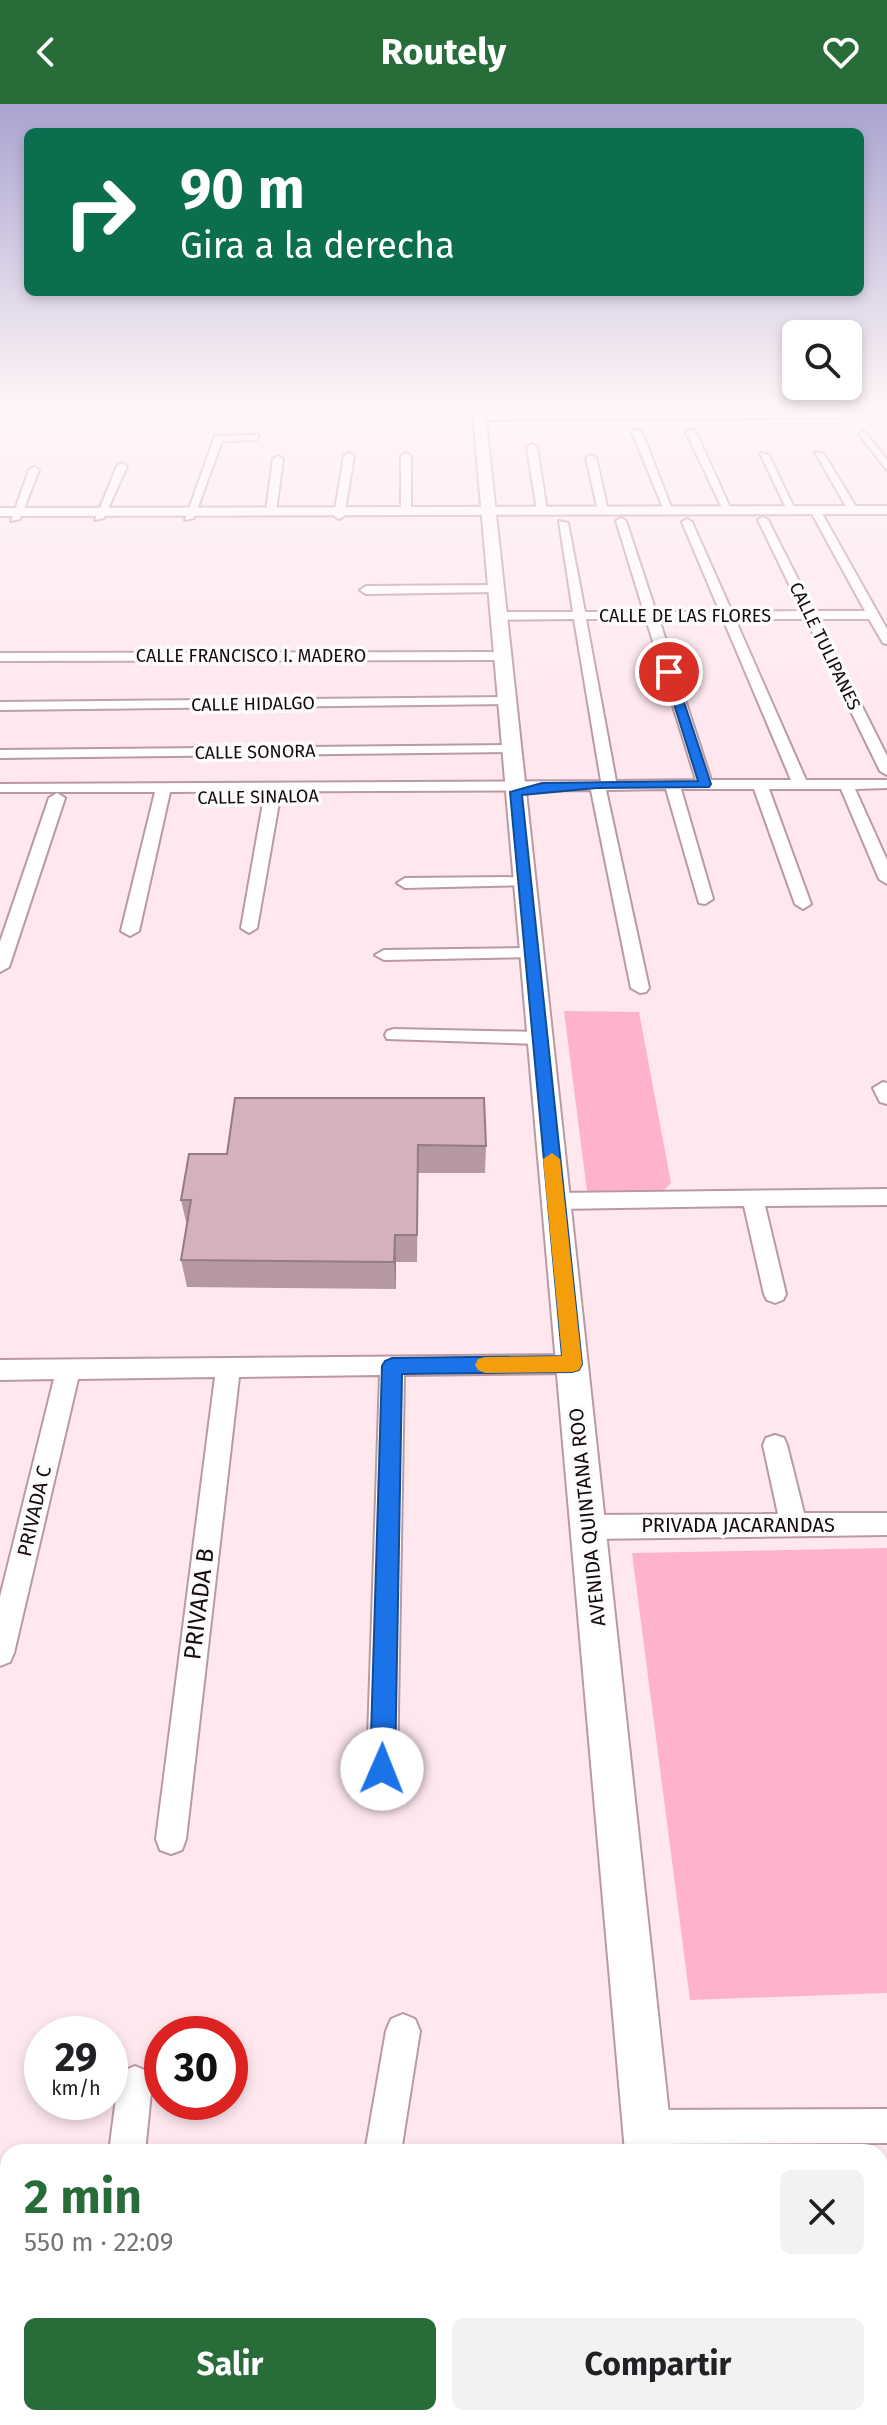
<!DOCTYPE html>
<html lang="es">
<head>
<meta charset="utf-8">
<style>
  body { margin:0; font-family:"Fira Sans",sans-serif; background:#f2f2f2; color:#202124; height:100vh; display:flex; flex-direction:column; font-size:30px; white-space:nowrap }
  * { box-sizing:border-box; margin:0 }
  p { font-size:26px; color:#757577 }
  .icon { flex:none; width:44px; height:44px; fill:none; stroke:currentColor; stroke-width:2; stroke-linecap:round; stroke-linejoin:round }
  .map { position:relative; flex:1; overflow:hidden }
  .drawer { position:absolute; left:0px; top:2040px; width:888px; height:282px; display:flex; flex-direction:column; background:#fff; border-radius:24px 24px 0 0; box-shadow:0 4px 12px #0003 }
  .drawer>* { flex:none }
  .banner { position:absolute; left:24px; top:24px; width:840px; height:168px; border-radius:12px; box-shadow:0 4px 12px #0003; background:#0b6e4f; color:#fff; overflow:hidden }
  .fabs { position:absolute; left:782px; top:216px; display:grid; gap:16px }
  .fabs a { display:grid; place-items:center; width:80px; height:80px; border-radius:12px; background:#fff; box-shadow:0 4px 12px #0003; font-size:40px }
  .speed { position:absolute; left:24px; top:1912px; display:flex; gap:16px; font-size:40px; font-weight:700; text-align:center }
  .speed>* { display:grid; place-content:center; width:104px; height:104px; border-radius:50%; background:#fff; box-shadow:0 4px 12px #0003; line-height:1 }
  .speed small { font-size:20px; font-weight:400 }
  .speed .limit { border:12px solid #d22; background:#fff; color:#111 }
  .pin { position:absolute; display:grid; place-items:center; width:68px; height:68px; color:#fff; margin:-34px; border:4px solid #fff; border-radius:50%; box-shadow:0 2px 8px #0007 }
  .me { position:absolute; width:88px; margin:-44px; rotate:1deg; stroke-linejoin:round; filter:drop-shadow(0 0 6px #0008) }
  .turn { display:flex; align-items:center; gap:28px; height:168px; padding:0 24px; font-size:36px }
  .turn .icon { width:104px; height:104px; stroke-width:2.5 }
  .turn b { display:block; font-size:56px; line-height:68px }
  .round { display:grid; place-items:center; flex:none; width:84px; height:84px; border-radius:12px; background:#f2f2f2 }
  .head { display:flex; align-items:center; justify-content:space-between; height:136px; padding:0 24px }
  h1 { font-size:48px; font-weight:700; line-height:60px; color:#286d39 }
  .primary-button { display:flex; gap:16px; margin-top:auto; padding:16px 24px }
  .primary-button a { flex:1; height:92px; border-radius:12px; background:#286d39; color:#fff; font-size:32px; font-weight:700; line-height:92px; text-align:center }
  .primary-button a+a { background:#f2f2f2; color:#202124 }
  header { display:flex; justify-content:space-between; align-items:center; height:104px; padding:0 24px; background:#286d39; color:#fff; font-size:36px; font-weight:700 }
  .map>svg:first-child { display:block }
  .green { fill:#feb3ca }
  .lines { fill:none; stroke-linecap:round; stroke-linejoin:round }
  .minor-casing { stroke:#bb99a3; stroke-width:4 }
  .tertiary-casing { stroke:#bb99a3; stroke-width:4 }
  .secondary-casing { stroke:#bb99a3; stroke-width:4 }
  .minor { fill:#fff; fill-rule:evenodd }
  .tertiary { fill:#fff; fill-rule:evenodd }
  .secondary { fill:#fff; fill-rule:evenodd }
  .wall { fill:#b698a1 }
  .shaded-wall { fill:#947c83 }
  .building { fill:#d4b1bb; stroke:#947c83; stroke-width:2 }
  .route { fill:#1a73e8; stroke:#114b97; stroke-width:2 }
  .slow { fill:#f59e0b }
  .labels { text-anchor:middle; stroke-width:7; stroke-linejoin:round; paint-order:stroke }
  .far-street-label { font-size:18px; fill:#160a0e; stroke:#fcfcfc }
  .street-label { font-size:20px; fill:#160a0e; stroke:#fcfcfc }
  .near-street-label { font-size:24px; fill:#160a0e; stroke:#fcfcfc }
</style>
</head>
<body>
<header><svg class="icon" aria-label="back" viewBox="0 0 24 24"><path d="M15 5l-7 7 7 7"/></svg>Routely<svg class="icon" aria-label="heart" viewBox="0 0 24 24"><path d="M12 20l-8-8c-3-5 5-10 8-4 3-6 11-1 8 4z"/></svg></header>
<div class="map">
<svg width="887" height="2321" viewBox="0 0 887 2321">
  <rect width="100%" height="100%" fill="#fee8ee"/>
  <!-- green -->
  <g class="green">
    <polygon points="564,907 639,908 671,1079 663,1087 587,1087"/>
    <polygon points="887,1444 887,1889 690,1896 632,1449"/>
  </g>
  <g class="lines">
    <!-- minor casing -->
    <g class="minor-casing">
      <g id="minor">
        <polygon points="304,299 91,303 86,300 87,299"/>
        <polygon points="887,307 887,313 480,316 475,313 480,310"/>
        <polygon points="637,325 642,328 673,408 664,406 632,328"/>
        <polygon points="691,325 696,328 732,408 723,406 686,328"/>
        <polygon points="864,327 887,356 887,366 859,330"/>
        <polygon points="259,331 256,336 222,337 194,414 185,416 215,332"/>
        <polygon points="532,340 537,343 547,407 542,410 537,407 527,343"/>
        <polygon points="815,348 824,350 858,406 857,408 848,406"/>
        <polygon points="349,349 354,352 344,412 339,415 334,412 344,352"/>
        <polygon points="406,349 411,352 411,405 406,408 401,405 401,352"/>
        <polygon points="760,349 769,351 796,408 787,406"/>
        <polygon points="591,351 596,354 608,407 603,410 598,407 586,354"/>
        <polygon points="278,352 283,355 276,407 271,410 266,407 273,355"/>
        <polygon points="122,359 127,362 104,414 95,416 117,362"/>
        <polygon points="34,363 39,366 20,415 11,417 29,366"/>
        <path d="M815 403 820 406 887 525V540L883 539 869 515H818L887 652V671L880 667 806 515H735L806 676H887V684L855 685 887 756V780L879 775 841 685H769L811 800 803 805 795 800 754 685H681L713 795 705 800 699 799 666 685 606 686 649 884 646 888 640 889 631 884 591 686 170 688 139 827 130 832 121 827 155 688H0V680L601 677 574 515 497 516 491 512 497 508H573L559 417 568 419 585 508H644L616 417 621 414 626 417 656 508H720L682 418 687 415 692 418 732 508 802 507 758 416 763 413 768 416 814 507H865L810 406ZM586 515H646L696 676 616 677ZM659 515H723L791 676H711Z"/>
        <polygon points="494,481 498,482 498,488 366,490 360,486 366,482"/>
        <polygon points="0,549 501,548 507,552 501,556 0,557"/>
        <polygon points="506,593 511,594 511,600 0,606 0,598"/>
        <polygon points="511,641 516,642 516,648 0,654 0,646"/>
        <polygon points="272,688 280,693 257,824 249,829 241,824 264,693"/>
        <polygon points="57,689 65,694 9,863 0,868 0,838 49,694"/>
        <polygon points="524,773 530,775 530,781 405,784 397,779 405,774"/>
        <polygon points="531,844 537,845 540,849 537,853 384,856 375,851 384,846"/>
        <polygon points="394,925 539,928 548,934 539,940 387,935 385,931 387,927"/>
        <polygon points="883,978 887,979 887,1000 880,998 873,984"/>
        <polygon points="887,1085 887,1101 765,1102 786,1190 783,1196 775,1199 767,1196 764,1190 744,1102 556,1105 549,1102 545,1097 549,1092 556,1089"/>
        <polygon points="572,1251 580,1253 584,1260 580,1267 572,1269 404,1271 397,1665 392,1675 382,1680 372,1675 367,1665 380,1271 239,1273 186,1735 182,1746 171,1750 160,1746 156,1735 215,1273 78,1275 14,1549 10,1558 0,1562 0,1493 54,1275 0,1276 0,1256"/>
        <polygon points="775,1331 784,1334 787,1341 804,1409 887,1409 887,1431 588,1435 579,1431 575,1423 579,1415 588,1411 778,1410 763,1341 766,1334"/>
        <polygon points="403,1910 415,1915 420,1927 401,2048 365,2048 386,1927 391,1915"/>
        <polygon points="135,1962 147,1967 152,1979 145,2048 109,2048 118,1979 123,1967"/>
        <polygon points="887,2005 887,2039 647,2040 635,2035 630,2023 635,2011 647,2006"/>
        <polygon points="76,2314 116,2314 115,2321 75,2321"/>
        <rect x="357" y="2314" width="40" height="7"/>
      </g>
    </g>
    <!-- tertiary casing -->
    <g class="tertiary-casing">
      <polygon id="tertiary" points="887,402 887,410 0,412 0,404"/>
    </g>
    <!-- secondary casing -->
    <g class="secondary-casing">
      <g id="secondary">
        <polygon points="472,299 484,299 673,2048 625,2048"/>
        <polygon points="648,2314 702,2314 703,2321 649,2321"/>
      </g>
    </g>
    <!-- minor -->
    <use href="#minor" class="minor"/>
    <!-- tertiary -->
    <use href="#tertiary" class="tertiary"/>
    <!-- secondary -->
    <use href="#secondary" class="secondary"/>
  </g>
  <!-- wall -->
  <polygon class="wall" points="235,994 486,1042 485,1069 418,1069 417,1158 396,1158 396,1185 187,1183 181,1156 187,1122 181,1096 227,1050"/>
  <!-- shaded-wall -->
  <polygon class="shaded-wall" points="395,1131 396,1158 396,1185 394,1158"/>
  <!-- building -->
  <polygon class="building" points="235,994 484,994 486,1042 418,1041 417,1131 395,1131 394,1158 181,1156 191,1096 181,1096 189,1050 227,1050"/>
  <!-- sky -->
  <linearGradient id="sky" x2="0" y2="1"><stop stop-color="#aaa4d0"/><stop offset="0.48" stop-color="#fff5f7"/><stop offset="1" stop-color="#fff5f7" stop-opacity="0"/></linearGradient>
  <rect width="887" height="624" fill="url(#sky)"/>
  <!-- route -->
  <polygon class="route" points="669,565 674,568 711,680 709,683 597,684 522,691 582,1260 579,1266 572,1268 402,1270 395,1665 391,1674 382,1678 374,1674 370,1665 382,1262 385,1257 392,1254 562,1252 510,688 542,679 698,677 664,568"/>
  <!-- slow -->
  <polygon class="slow" points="552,1049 560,1055 582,1260 579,1266 572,1268 485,1269 478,1266 475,1261 478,1255 485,1253 562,1252 543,1055"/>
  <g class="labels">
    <!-- far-street labels -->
    <g class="far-street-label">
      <text x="685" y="518">CALLE DE LAS FLORES</text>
      <text transform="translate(825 542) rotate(64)" y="6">CALLE TULIPANES</text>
      <text x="251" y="558">CALLE FRANCISCO I. MADERO</text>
      <text transform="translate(253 600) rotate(-1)" y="6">CALLE HIDALGO</text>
      <text transform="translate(255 648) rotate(-1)" y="6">CALLE SONORA</text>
      <text transform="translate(258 693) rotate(-1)" y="6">CALLE SINALOA</text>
    </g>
    <!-- street labels -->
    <g class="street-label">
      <text transform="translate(34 1407) rotate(-77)" y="7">PRIVADA C</text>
      <text transform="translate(587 1413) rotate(-96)" y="7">AVENIDA QUINTANA ROO</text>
      <text x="738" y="1428">PRIVADA JACARANDAS</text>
    </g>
    <!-- near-street labels -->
    <g class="near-street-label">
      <text transform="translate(199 1500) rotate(-83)" y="8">PRIVADA B</text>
    </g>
  </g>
</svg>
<div class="fabs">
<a><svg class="icon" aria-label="search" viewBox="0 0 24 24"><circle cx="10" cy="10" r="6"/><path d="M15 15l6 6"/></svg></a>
</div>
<div class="speed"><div>29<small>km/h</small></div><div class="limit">30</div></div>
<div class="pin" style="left:669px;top:568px;background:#d93025"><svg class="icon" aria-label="arrive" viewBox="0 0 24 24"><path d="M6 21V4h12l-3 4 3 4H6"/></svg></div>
<svg class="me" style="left:382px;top:1665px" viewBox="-20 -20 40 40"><circle r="19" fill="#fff"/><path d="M0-13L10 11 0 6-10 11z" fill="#1a73e8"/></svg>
<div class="banner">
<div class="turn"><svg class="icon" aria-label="right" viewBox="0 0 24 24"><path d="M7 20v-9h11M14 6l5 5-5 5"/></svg><div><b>90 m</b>Gira a la derecha</div></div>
</div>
<section class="drawer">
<div class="head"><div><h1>2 min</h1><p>550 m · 22:09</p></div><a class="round"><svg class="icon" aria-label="close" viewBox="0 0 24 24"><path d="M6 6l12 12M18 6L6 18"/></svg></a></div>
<div class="primary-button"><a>Salir</a><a>Compartir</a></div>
</section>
</div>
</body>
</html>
